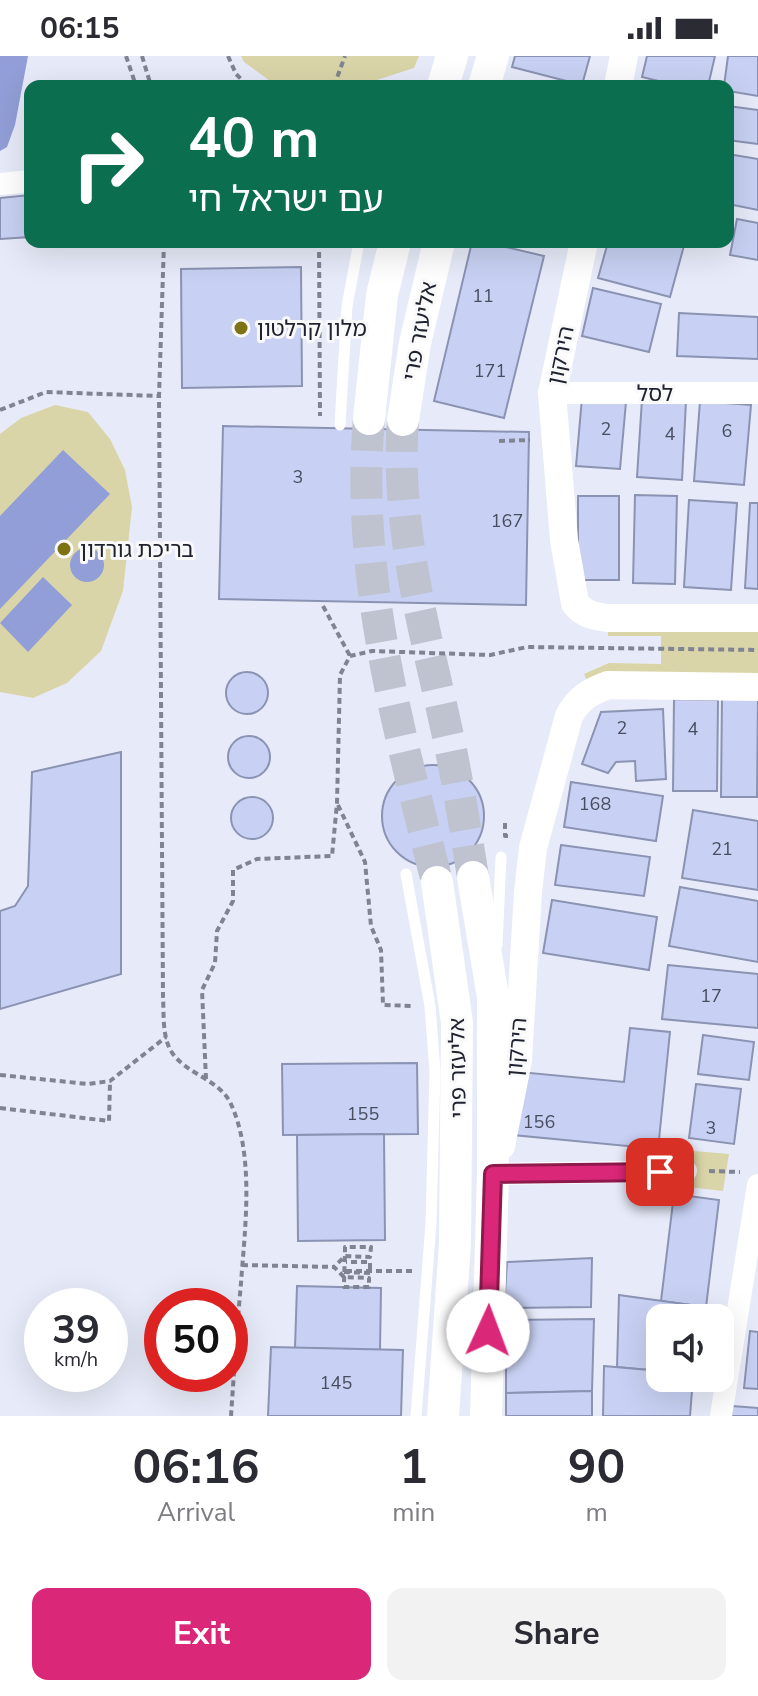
<!DOCTYPE html>
<html lang="en">
<head>
<meta charset="utf-8">
<style>
  body { margin:0; font-family:"Nunito Sans","Noto Sans Hebrew",sans-serif; background:#f2f2f3; color:#2b2b33; height:100vh; display:flex; flex-direction:column; font-size:30px; white-space:nowrap }
  * { box-sizing:border-box; margin:0 }
  p { font-size:26px; color:#7c7c81 }
  .icon { flex:none; width:44px; height:44px; fill:none; stroke:currentColor; stroke-width:2; stroke-linecap:round; stroke-linejoin:round }
  .map { position:relative; height:1360px; overflow:hidden }
  .drawer { display:flex; flex-direction:column; background:#fff; flex:1 }
  .drawer>* { flex:none }
  .hud { position:absolute; left:24px; top:24px; width:710px; height:168px; border-radius:16px; box-shadow:0 8px 32px #0002; background:#0b6e4f; color:#fff; overflow:hidden }
  .controls { position:absolute; left:646px; top:1248px; display:grid; gap:16px }
  .controls a { display:grid; place-items:center; width:88px; height:88px; border-radius:16px; background:#fff; box-shadow:0 8px 32px #0002; font-size:40px }
  .speed { position:absolute; left:24px; top:1232px; display:flex; gap:16px; font-size:40px; font-weight:700; text-align:center }
  .speed>* { display:grid; place-content:center; width:104px; height:104px; border-radius:50%; background:#fff; box-shadow:0 8px 32px #0002; line-height:1 }
  .speed small { font-size:20px; font-weight:400 }
  .speed .limit { border:12px solid #d22; background:#fff; color:#111 }
  .pin { position:absolute; display:grid; place-items:center; width:68px; height:68px; color:#fff; margin:-34px; border-radius:16px; box-shadow:0 4px 12px #0006 }
  .me { position:absolute; width:88px; margin:-44px; rotate:2deg; stroke-linejoin:round; filter:drop-shadow(0 0 6px #0008) }
  .turn { display:flex; align-items:center; gap:28px; height:168px; padding:0 32px; font-size:36px }
  .turn .icon { width:104px; height:104px; stroke-width:2.5 }
  .turn b { display:block; font-size:56px; line-height:68px }
  .eta { display:flex; justify-content:space-evenly; align-items:center; height:136px; text-align:center }
  .eta b { font-size:48px; font-weight:700; line-height:56px }
  .button { display:flex; gap:16px; margin-top:auto; padding:16px 32px }
  .button a { flex:1; height:92px; border-radius:16px; background:#db2777; color:#fff; font-size:32px; font-weight:700; line-height:92px; text-align:center }
  .button a+a { background:#f2f2f3; color:#2b2b33 }
  .status { display:flex; justify-content:space-between; align-items:center; height:56px; padding:0 40px; background:#fff; direction:ltr }
  .status svg { height:22px; fill:currentColor }
  .map>svg:first-child { display:block }
  .green { fill:#dad5a8 }
  .water { fill:#919ed7 }
  .building { fill:#c8d1f3; stroke:#8b93b3; stroke-width:2 }
  .lines { fill:none; stroke-linecap:round; stroke-linejoin:round }
  .secondary-tunnel { stroke:#bfc3d0; stroke-width:32; stroke-dasharray:32 16; stroke-linecap:butt }
  .path { stroke:#808491; stroke-width:4; stroke-dasharray:6 4; stroke-linecap:butt }
  .service { stroke:#fff; stroke-width:11 }
  .minor { stroke:#fff; stroke-width:22 }
  .tertiary { stroke:#fff; stroke-width:28 }
  .secondary { stroke:#fff; stroke-width:32 }
  .route-casing { stroke:#8e194d; stroke-width:20 }
  .route { stroke:#db2777; stroke-width:14 }
  .poi-dot { fill:#7d7214; stroke:#f9f9f9; stroke-width:3 }
  .labels { text-anchor:middle; stroke-width:6; stroke-linejoin:round; paint-order:stroke }
  .number-label { font-size:18px; fill:#484d5f }
  .poi-label { font-size:22px; fill:#1e212e; stroke:#f9f9f9; text-anchor:start }
  .street-label { font-size:22px; fill:#1e212e; stroke:#f9f9f9 }
</style>
</head>
<body>
<div class="status"><b>06:15</b><svg viewBox="0 0 49 12"><path d="M0 12V9h3v3zM5 12V6h3v6zM10 12V3h3v9zM15 12V0h3v12zM26 1h20v11H26zM47 4h2v5h-2z"/></svg></div>
<div class="map">
<svg width="758" height="1360" viewBox="0 0 758 1360">
  <rect width="100%" height="100%" fill="#e7ebf9"/>
  <!-- green -->
  <g class="green">
    <polygon points="241,0 419,0 414,12 358,30 277,30 244,6"/>
    <polygon points="55,349 88,356 110,383 125,414 132,451 123,535 101,595 67,627 33,642 0,636 0,378 21,362"/>
    <polygon points="758,561 758,629 592,635 584,618 609,607 661,608 661,580 608,580 608,562"/>
    <polygon points="694,1095 729,1098 723,1135 688,1131"/>
  </g>
  <!-- water -->
  <g class="water">
    <polygon points="0,0 28,0 15,69 7,91 0,95"/>
    <polygon points="63,394 110,438 0,553 0,460"/>
    <circle cx="87" cy="509" r="17"/>
    <polygon points="43,521 72,549 28,596 0,567"/>
  </g>
  <!-- building -->
  <g class="building">
    <polygon points="515,0 590,0 582,29 512,11"/>
    <polygon points="647,0 715,0 708,30 679,30 642,21"/>
    <polygon points="728,0 758,0 758,40 728,35 728,30 724,30"/>
    <polygon points="728,50 758,54 758,88 728,84"/>
    <polygon points="728,98 758,103 758,154 728,148"/>
    <polygon points="30,139 30,181 0,183 0,142"/>
    <polygon points="737,163 758,167 758,204 730,199"/>
    <polygon points="472,186 485,186 544,200 504,362 434,345"/>
    <polygon points="608,186 685,186 670,241 598,222"/>
    <polygon points="301,211 302,330 182,332 181,213"/>
    <polygon points="593,232 661,248 649,296 582,280"/>
    <polygon points="679,257 758,261 758,303 677,300"/>
    <polygon points="582,342 626,346 620,413 576,410"/>
    <polygon points="642,343 686,345 682,424 637,421"/>
    <polygon points="700,345 751,349 744,429 694,425"/>
    <polygon points="223,370 529,376 526,549 219,543"/>
    <polygon points="635,439 677,440 675,528 633,527"/>
    <rect x="578" y="440" width="41" height="84"/>
    <polygon points="689,444 737,447 731,534 684,531"/>
    <polygon points="750,447 758,447 758,533 745,532"/>
    <circle cx="247" cy="637" r="21"/>
    <polygon points="722,640 758,641 757,741 721,741"/>
    <polygon points="674,643 718,644 717,735 673,735"/>
    <polygon points="663,653 666,723 636,725 635,705 616,706 608,717 582,708 601,656"/>
    <circle cx="249" cy="701" r="21"/>
    <polygon points="121,696 121,918 0,953 0,855 15,850 28,830 32,716"/>
    <circle cx="433" cy="760" r="51"/>
    <polygon points="571,726 663,740 656,785 564,771"/>
    <circle cx="252" cy="762" r="21"/>
    <polygon points="693,754 758,765 758,834 682,822"/>
    <polygon points="561,789 650,801 644,840 555,829"/>
    <polygon points="680,831 758,845 758,906 669,890"/>
    <polygon points="552,844 657,861 649,914 543,897"/>
    <polygon points="668,909 758,918 758,972 662,963"/>
    <polygon points="630,972 670,976 658,1093 513,1079 520,1016 624,1026"/>
    <polygon points="703,979 754,986 749,1024 698,1018"/>
    <polygon points="417,1007 418,1078 283,1079 282,1008"/>
    <polygon points="696,1028 741,1033 734,1088 689,1082"/>
    <polygon points="384,1078 385,1184 298,1185 297,1079"/>
    <polygon points="674,1138 719,1144 706,1251 661,1245"/>
    <polygon points="592,1202 591,1251 504,1252 507,1206"/>
    <polygon points="297,1230 381,1232 380,1294 295,1292"/>
    <polygon points="619,1239 706,1251 704,1262 660,1262 660,1315 617,1311"/>
    <polygon points="594,1263 592,1335 506,1337 506,1264"/>
    <polygon points="750,1275 758,1276 758,1333 744,1332"/>
    <polygon points="271,1291 403,1294 401,1360 268,1360"/>
    <polygon points="604,1310 660,1315 660,1322 693,1322 690,1360 603,1360"/>
    <polygon points="592,1335 592,1360 506,1360 506,1337"/>
    <polygon points="732,1350 758,1352 758,1360 731,1360"/>
  </g>
  <g class="lines">
    <!-- secondary-tunnel -->
    <g class="secondary-tunnel">
      <path d="M369 363C355 520 399 674 437 826"/>
      <path d="M403 364C395 468 424 570 446 671 457 720 465 771 473 821"/>
    </g>
    <!-- path -->
    <g class="path">
      <polyline points="126,0 136,30"/>
      <polyline points="142,0 151,30"/>
      <polyline points="228,0 236,18 248,30"/>
      <polyline points="334,30 345,0"/>
      <path d="M164 186 159 340 163 941C164 957 162 980 171 995 184 1017 218 1023 230 1046 255 1098 245 1171 241 1227 237 1271 234 1316 231 1360"/>
      <polyline points="319,186 320,360"/>
      <polyline points="0,354 46,336 159,340"/>
      <polyline points="499,385 530,384"/>
      <polyline points="323,550 350,600"/>
      <polyline points="338,749 365,806 371,870 381,894 383,949 414,950"/>
      <polyline points="505,767 505,780 510,780"/>
      <polyline points="0,1019 88,1028 110,1025 166,981"/>
      <polyline points="206,1023 202,934 215,907 217,875 233,845 233,814 257,803 332,800 337,747 340,619 350,600 372,595 490,599 527,591 758,594"/>
      <polyline points="0,1052 109,1065 110,1026"/>
      <polyline points="709,1115 740,1116"/>
      <polyline points="242,1209 334,1211"/>
      <polyline points="346,1215 413,1215"/>
      <polyline points="344,1216 370,1217 370,1206 346,1206"/>
      <path d="M344 1221 334 1211 345 1200 370 1201 371 1191H345C345 1204 344 1217 344 1231H369V1222L344 1221"/>
    </g>
    <!-- service -->
    <g class="service">
      <polyline points="340,369 347,250 359,186"/>
      <polyline points="406,818 430,950 435,1015 431,1168 416,1360"/>
      <polyline points="497,889 501,801"/>
    </g>
    <!-- minor -->
    <g class="minor">
      <polyline points="0,128 30,125"/>
      <polyline points="552,337 758,337"/>
      <polyline points="493,1118 686,1115"/>
      <polyline points="721,1360 758,1129"/>
    </g>
    <!-- tertiary -->
    <g class="tertiary">
      <polyline points="618,30 624,0"/>
      <path d="M584 186 552 337 564 484 575 547C584 559 594 560 608 562H758"/>
      <path d="M501 1090 518 1004 528 836 533 792 569 660C578 643 589 636 608 629L758 631"/>
    </g>
    <!-- secondary -->
    <g class="secondary">
      <polyline points="443,30 452,0"/>
      <polyline points="484,30 493,0"/>
      <polyline points="369,363 382,239 395,186"/>
      <polyline points="403,364 415,287 439,186"/>
      <polyline points="473,821 493,941 493,1118 486,1360"/>
      <polyline points="437,826 457,967 455,1187 443,1360"/>
    </g>
  </g>
  <g class="lines">
    <!-- route casing -->
    <g class="route-casing">
      <polyline id="route" points="488,1275 493,1118 660,1116"/>
    </g>
    <!-- route -->
    <use href="#route" class="route"/>
  </g>
  <!-- markers -->
  <g class="poi-dot">
    <circle cx="241" cy="272" r="8"/>
    <circle cx="64" cy="493" r="8"/>
  </g>
  <g class="labels">
    <!-- number labels -->
    <g class="number-label">
      <text x="483" y="246">11</text>
      <text x="490" y="321">171</text>
      <text x="606" y="379">2</text>
      <text x="727" y="381">6</text>
      <text x="670" y="384">4</text>
      <text x="298" y="427">3</text>
      <text x="507" y="471">167</text>
      <text x="622" y="678">2</text>
      <text x="693" y="679">4</text>
      <text x="595" y="754">168</text>
      <text x="722" y="799">21</text>
      <text x="711" y="946">17</text>
      <text x="363" y="1064">155</text>
      <text x="539" y="1072">156</text>
      <text x="711" y="1078">3</text>
      <text x="336" y="1333">145</text>
    </g>
    <!-- poi labels -->
    <g class="poi-label">
      <text x="257" y="280">מלון קרלטון</text>
      <text x="80" y="501">בריכת גורדון</text>
    </g>
    <!-- street labels -->
    <g class="street-label">
      <text transform="translate(419 275) rotate(-79)" y="8">אליעזר פרי</text>
      <text transform="translate(560 299) rotate(-78)" y="8">הירקון</text>
      <text x="655" y="345">לסל</text>
      <text transform="translate(516 991) rotate(-85)" y="8">הירקון</text>
      <text transform="translate(457 1012) rotate(-91)" y="8">אליעזר פרי</text>
    </g>
  </g>
</svg>
<div class="controls">
<a><svg class="icon" aria-label="sound" viewBox="0 0 24 24"><path d="M4 9h4l5-4v14l-5-4H4zM17 9q2 3 0 6"/></svg></a>
</div>
<div class="speed"><div>39<small>km/h</small></div><div class="limit">50</div></div>
<div class="pin" style="left:660px;top:1116px;background:#d93025"><svg class="icon" aria-label="arrive" viewBox="0 0 24 24"><path d="M6 21V4h12l-3 4 3 4H6"/></svg></div>
<svg class="me" style="left:488px;top:1275px" viewBox="-20 -20 40 40"><circle r="19" fill="#fff"/><path d="M0-13L10 11 0 6-10 11z" fill="#db2777"/></svg>
<div class="hud">
<div class="turn"><svg class="icon" aria-label="right" viewBox="0 0 24 24"><path d="M7 20v-9h11M14 6l5 5-5 5"/></svg><div><b>40 m</b>עם ישראל חי</div></div>
</div>
</div>
<section class="drawer">
<div class="eta">
<div><b>06:16</b><p>Arrival</p></div>
<div><b>1</b><p>min</p></div>
<div><b>90</b><p>m</p></div>
</div>
<div class="button"><a>Exit</a><a>Share</a></div>
</section>
</body>
</html>
